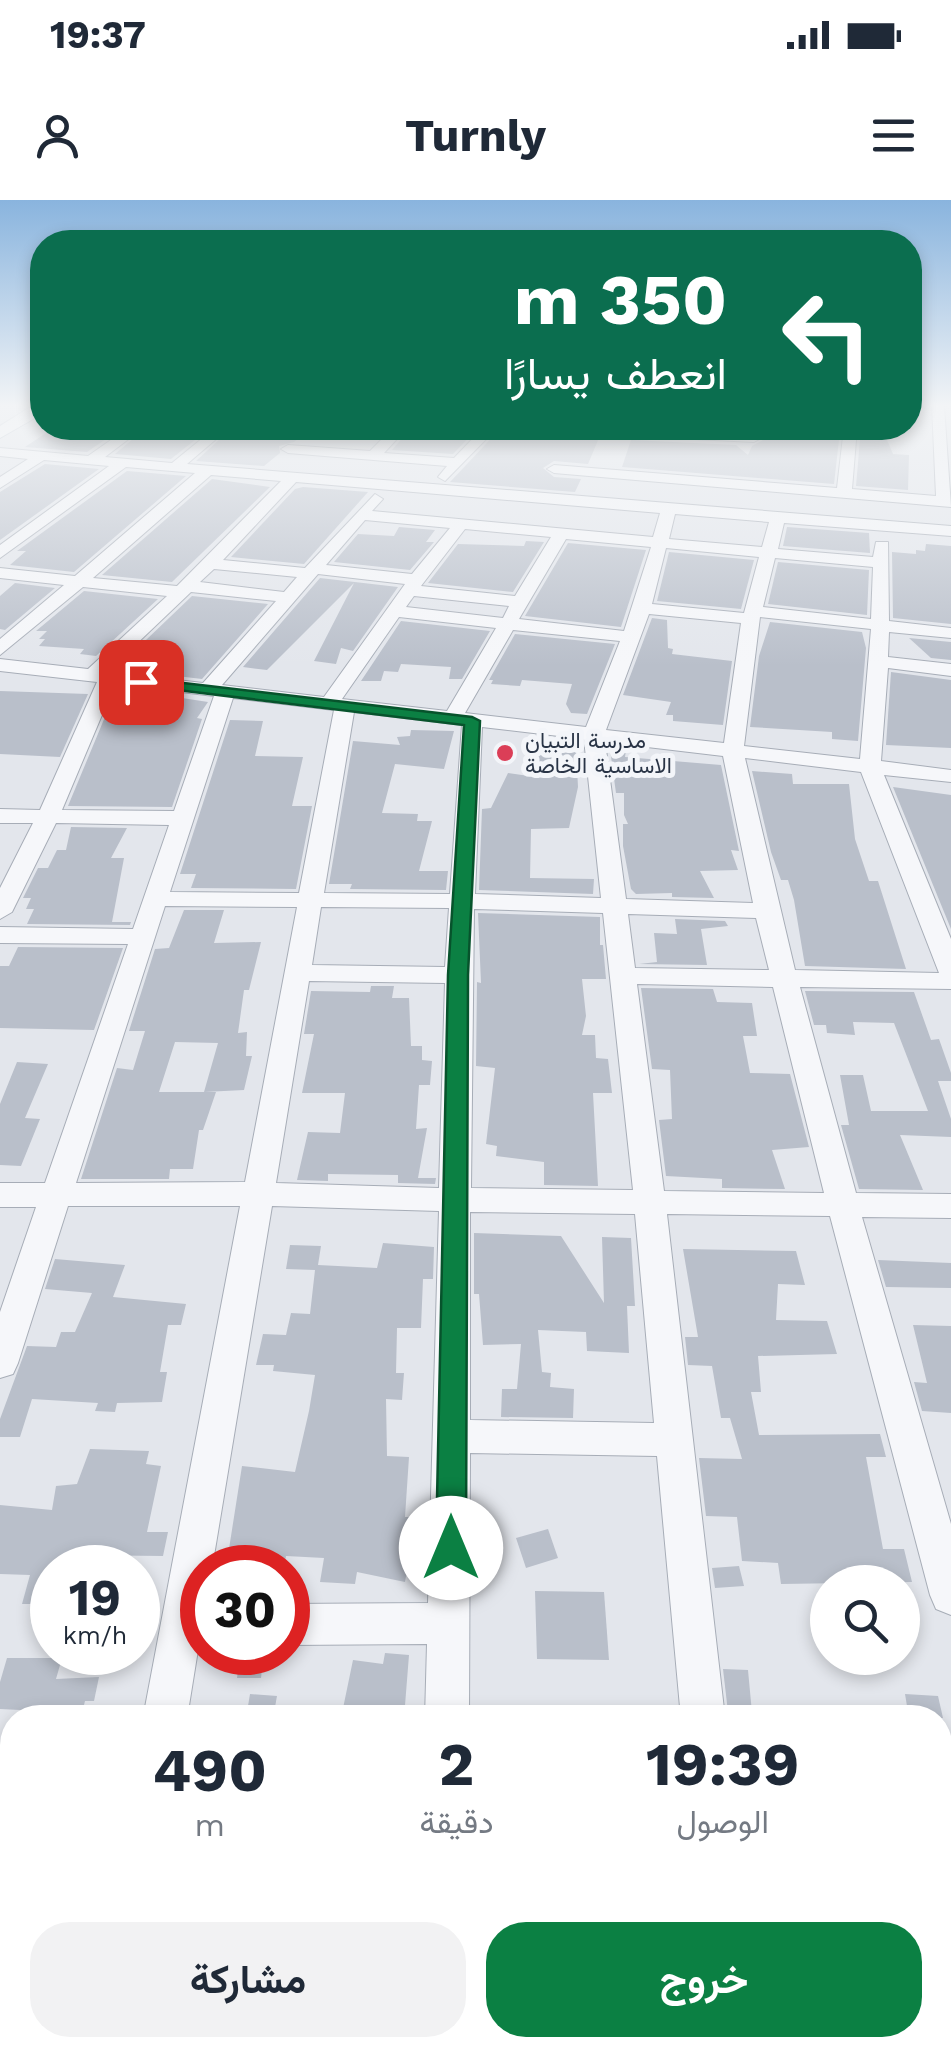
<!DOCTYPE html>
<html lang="ar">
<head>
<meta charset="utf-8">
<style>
  body { margin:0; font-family:"Work Sans",Vazirmatn,sans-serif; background:#f2f2f3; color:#1f2937; direction:rtl; height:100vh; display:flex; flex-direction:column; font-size:38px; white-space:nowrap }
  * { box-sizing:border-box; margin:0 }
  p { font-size:32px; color:#747a83 }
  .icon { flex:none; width:55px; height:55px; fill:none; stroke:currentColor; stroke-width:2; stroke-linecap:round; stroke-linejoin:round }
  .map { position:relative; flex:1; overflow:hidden; direction:ltr }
  .side { position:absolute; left:0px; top:1505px; width:952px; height:352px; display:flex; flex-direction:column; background:#fff; border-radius:40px 40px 0 0; box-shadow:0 5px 15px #0003; direction:rtl }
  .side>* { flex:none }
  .guide { position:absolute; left:30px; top:30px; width:892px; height:210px; border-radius:40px; box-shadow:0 5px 15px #0003; direction:rtl; background:#0b6e4f; color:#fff; overflow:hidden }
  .buttons { position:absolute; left:810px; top:1365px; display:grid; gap:20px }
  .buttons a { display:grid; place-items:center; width:110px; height:110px; border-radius:50%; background:#fff; box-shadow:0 5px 15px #0003; font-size:50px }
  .speed { position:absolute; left:30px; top:1345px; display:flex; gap:20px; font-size:50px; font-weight:700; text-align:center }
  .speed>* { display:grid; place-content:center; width:130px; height:130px; border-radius:50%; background:#fff; box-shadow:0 5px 15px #0003; line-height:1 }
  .speed small { font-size:25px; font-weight:400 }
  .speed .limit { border:15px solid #d22; background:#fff; color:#111 }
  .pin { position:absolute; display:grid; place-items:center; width:85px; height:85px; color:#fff; margin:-42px; border-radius:20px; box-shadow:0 5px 15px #0006 }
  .me { position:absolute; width:110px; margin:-55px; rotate:0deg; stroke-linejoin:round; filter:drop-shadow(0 0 8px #0008) }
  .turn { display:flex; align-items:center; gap:35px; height:210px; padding:0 30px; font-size:45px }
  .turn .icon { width:130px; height:130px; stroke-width:2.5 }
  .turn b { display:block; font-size:70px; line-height:85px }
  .eta { display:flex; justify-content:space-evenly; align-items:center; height:170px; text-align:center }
  .eta b { font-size:60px; font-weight:700; line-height:70px }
  .button { display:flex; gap:20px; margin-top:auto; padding:20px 30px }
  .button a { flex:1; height:115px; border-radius:40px; background:#0b8043; color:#fff; font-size:40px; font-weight:700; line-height:115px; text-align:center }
  .button a+a { background:#f2f2f3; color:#1f2937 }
  .status { display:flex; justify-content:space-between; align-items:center; height:70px; padding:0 50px; background:#fff; direction:ltr }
  .status svg { height:28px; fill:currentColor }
  header { display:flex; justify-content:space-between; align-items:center; height:130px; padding:0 30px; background:#fff; font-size:45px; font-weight:700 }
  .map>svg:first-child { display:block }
  .building { fill:#b9bfca }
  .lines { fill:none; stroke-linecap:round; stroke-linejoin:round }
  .minor-casing { stroke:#a7adb7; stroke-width:2 }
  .major-casing { stroke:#a1abb9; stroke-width:2 }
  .minor { fill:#f6f7fa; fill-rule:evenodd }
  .major { fill:#fff; fill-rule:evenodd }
  .route { fill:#0b8043; stroke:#07532c; stroke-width:2.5 }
  .poi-dot { fill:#db3e57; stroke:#f3f5f9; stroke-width:4 }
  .labels { text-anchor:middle; stroke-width:10; stroke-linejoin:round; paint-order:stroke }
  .far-poi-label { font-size:22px; fill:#293446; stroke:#f3f5f9; text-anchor:start }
</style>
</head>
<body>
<div class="status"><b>19:37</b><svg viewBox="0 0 49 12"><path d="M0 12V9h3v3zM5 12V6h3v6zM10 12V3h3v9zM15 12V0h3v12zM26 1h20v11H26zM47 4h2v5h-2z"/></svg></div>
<header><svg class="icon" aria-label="menu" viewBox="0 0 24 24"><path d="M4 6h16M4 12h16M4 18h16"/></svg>Turnly<svg class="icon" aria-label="person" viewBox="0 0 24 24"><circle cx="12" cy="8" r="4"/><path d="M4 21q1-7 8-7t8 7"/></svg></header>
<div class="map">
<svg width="951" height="1856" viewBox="0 0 951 1856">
  <rect width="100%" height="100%" fill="#e3e6ec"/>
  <!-- building -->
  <g class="building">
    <polygon points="110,228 122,228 87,252 25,247 49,231 103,232"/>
    <polygon points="146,228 210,228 171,259 115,254"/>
    <polygon points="232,228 311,228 294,242 279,246 280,253 264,266 196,261"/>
    <polygon points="411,228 478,228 453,254 392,250"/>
    <polygon points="501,228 545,228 555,236 599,238 588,264 554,261 543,268 554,277 581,279 575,292 450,282"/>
    <polygon points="759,228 840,231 834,284 622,267 631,240 736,245 748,255 752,246 765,239 758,232"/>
    <polygon points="861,228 882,228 893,254 909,255 908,290 856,286"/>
    <polygon points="45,264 99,269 0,340 0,292"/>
    <polygon points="127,271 186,276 74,372 10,365 26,351 17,351"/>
    <polygon points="212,279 270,287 172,382 102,375"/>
    <polygon points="303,287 368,292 304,364 231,357 295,289"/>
    <polygon points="399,327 435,330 426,342 434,342 410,370 334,362 358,334 394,336"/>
    <polygon points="787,327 869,333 870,353 783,346"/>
    <polygon points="526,341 544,342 513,392 428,383 458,344 524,346"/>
    <polygon points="568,343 646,350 621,427 525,416"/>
    <polygon points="926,344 951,346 951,424 893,418 892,352 916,354 916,350 925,351"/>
    <polygon points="669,352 754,360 741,409 657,401"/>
    <polygon points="778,362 869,370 867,415 768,404"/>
    <polygon points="320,378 398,387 353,451 341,448 336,464 314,461 354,383 267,470 243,467"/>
    <polygon points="15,383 55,388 5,430 0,429 0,396"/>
    <polygon points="84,391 158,399 96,456 80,454 84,449 39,446 45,439 39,439 47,431 36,431"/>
    <polygon points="192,396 268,404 202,479 126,470 133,462 124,461"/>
    <polygon points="652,418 667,420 668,448 673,449 672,454 732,461 723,525 673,521 673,515 666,515 671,502 623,495"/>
    <polygon points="401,421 490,431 462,479 449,479 451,467 401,464 398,472 384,471 381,481 361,481"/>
    <polygon points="770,422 862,432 866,448 858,541 832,539 832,532 750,527 759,456"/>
    <polygon points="515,434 615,444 587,514 571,513 566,504 572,484 522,480 520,486 491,484 493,480 489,480"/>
    <polygon points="909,438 951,442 951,460 931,458"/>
    <polygon points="891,472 951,480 951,548 886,545"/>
    <polygon points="117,488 208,502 197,518 202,519 172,607 68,606"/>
    <polygon points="0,491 88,494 60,557 0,554"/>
    <polygon points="230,520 263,521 255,556 303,557 292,606 312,606 296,689 191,688 196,674 180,674"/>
    <polygon points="411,530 454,531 444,569 395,564 382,613 418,614 417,621 432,621 419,671 448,671 446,690 350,689 352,684 329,684 353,541 400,545 397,537 410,536"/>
    <polygon points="538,548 576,548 578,587 569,628 531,629 530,678 594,679 593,694 479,690 482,609 491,608 508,573 529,576 528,565 539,565"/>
    <polygon points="610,549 626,550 625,557 721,565 739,651 731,650 738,670 700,671 714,698 672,697 672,693 636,694 631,689 623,646 623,624 628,624 624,615 624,593 616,593"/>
    <polygon points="752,571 792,574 793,584 849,584 855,639 869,681 878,681 906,769 805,766 794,700 788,680 781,680 771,652"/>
    <polygon points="893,587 951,595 951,729"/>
    <polygon points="71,627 127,628 111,658 124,658 112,722 131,722 130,725 27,724 34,709 26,709 31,698 23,698 38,668 48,668 57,650 66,650"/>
    <polygon points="184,710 224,710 214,743 261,742 249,790 244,790 238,833 247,832 246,856 252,856 244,890 204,892 218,843 175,842 159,892 216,892 203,930 199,930 193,969 170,969 169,979 81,979 117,868 133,870 145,831 129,831 155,749 169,748"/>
    <polygon points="478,713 600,717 600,745 603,745 606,779 582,779 586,816 582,835 595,835 596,858 608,859 612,893 593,893 598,986 544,985 544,962 496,956 497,946 486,944 495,868 476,866 477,782 481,783"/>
    <polygon points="675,719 725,721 728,726 701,729 707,765 639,764 657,762 654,733 677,734"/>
    <polygon points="18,747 123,748 94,830 0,828 0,766 9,766"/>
    <polygon points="371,786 394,786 392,798 409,798 411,846 422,846 422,860 432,861 430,885 419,885 416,929 427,928 418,978 436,978 435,984 398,983 398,975 328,974 328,981 297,980 308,932 340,933 345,893 302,893 314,834 304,834 311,791 370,792"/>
    <polygon points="641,788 713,789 717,802 752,803 757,836 743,836 750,873 790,874 809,947 772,950 785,989 722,988 722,979 666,976 659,920 672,919 670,870 652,869"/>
    <polygon points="805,791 914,792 931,840 939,839 951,873 951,881 938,881 951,919 951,937 900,935 923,990 859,989 841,925 849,925 840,875 863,875 871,911 928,911 894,823 853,822 855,835 827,833 826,825 814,825"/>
    <polygon points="17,862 48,864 25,918 40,919 21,966 0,965 0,904"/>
    <polygon points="474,1033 561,1036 604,1103 602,1037 631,1038 635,1106 627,1106 629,1153 587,1151 586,1132 538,1130 542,1172 551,1173 550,1187 574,1189 573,1218 501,1217 502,1189 517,1189 521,1144 483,1145 479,1094 474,1094"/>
    <polygon points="383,1043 434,1047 433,1079 423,1079 421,1128 397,1128 396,1173 404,1173 402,1200 386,1199 387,1256 409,1257 405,1317 416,1317 405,1382 357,1372 355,1384 320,1382 324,1358 286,1356 284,1368 226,1368 242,1266 295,1272 309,1211 315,1175 273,1171 274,1165 256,1165 263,1134 286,1135 291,1113 310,1114 315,1070 286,1069 290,1045 321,1046 318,1065 377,1068"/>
    <polygon points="683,1049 796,1051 805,1085 778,1084 776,1120 827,1121 837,1154 758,1156 761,1192 751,1192 759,1235 880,1234 886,1257 866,1257 883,1349 904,1349 912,1382 781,1384 778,1363 742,1361 737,1317 706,1316 699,1258 742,1259 730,1218 721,1218 712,1166 688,1165 685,1137 698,1137"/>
    <polygon points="55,1059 125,1065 113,1097 186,1104 181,1125 168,1125 160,1172 167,1172 162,1202 117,1203 115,1212 95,1211 98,1203 32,1199 20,1237 0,1237 0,1219 27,1146 56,1147 61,1132 75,1132 92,1093 45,1089"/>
    <polygon points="878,1060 951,1063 951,1088 886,1087"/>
    <polygon points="913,1125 951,1126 951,1213 922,1211 914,1182 927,1183"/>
    <polygon points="90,1249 149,1251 146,1264 161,1266 147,1332 168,1332 163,1356 77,1355 74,1368 52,1368 52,1404 22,1404 30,1375 0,1374 0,1305 52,1310 56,1286 77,1284"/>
    <polygon points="548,1329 558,1358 526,1368 516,1338"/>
    <polygon points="739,1366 744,1386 715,1388 712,1368"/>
    <polygon points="535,1391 604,1392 609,1460 537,1459"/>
    <polygon points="240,1452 264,1452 261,1478 237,1478"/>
    <polygon points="385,1453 409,1455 404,1518 341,1518 353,1460 383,1464"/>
    <polygon points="7,1458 62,1458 56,1479 99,1477 94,1501 85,1501 82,1513 0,1509 0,1482"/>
    <polygon points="723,1469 748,1470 752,1513 728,1512"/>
    <polygon points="250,1494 277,1496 273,1518 246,1518"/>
    <polygon points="905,1494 938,1496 943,1518 909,1518"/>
  </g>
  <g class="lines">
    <!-- minor casing -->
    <g class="minor-casing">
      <g id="minor">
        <polygon points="932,206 944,206 951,307 554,273 547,269 554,265 837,288 844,228 857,228 852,289 936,296"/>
        <path d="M128 228H143L105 257 172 263 215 228H229L187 264 951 326V336L784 323 778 349 873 357 876 342H888L889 421 951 428V438L889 432 888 457 951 464V476L888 468 881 561 951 570V582L884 575 951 739V789L800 787 856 993 951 994V1018L862 1017 951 1324V1415L936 1409 930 1395 830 1016 667 1014 725 1518H681L657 1256 470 1253 469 1518H425L427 1444 288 1445V1404L428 1403 439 1011 272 1006 212 1368H202V1425L187 1518H143L240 1006H68L18 1163 13 1174 0 1178V1112L36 1007H0V983H45L128 744 0 743V727L133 729 169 625 56 623 12 712 0 719V688L33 623H0V609L40 610 97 482 0 471V459L88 469 167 396 83 387 0 455V439L64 385 0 378V368L75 376 195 273 126 267 0 358V345L109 266 44 260 0 288V277L28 259 0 256V248L88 256ZM211 275 281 281 177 386 93 378ZM296 282 660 313 653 337 372 311 383 299 375 294 305 368 223 360ZM675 314 769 322 762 347 669 339ZM365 320 450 328 412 374 326 365ZM465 329 551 337 515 396 421 386ZM566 339 651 347 624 431 519 419ZM666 348 759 357 744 413 652 404ZM775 358 873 367 871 419 763 407ZM214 369 297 377 284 392 200 382ZM318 374 405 384 324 497 222 485ZM191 392 276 401 203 483 107 472ZM414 396 509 406 503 418 406 407ZM649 414 741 423 724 543 606 530ZM399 417 496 428 447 511 342 499ZM760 417 871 429 860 559 744 546ZM513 430 620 441 586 527 465 513ZM115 484 214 496 174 611 62 610ZM233 498 334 510 299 693 170 692ZM354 512 462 525 450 694 324 693ZM482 527 584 539 601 698 475 694ZM605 542 723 556 753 703 626 699ZM745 558 861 572 939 773 795 770ZM165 706 297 707 245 982 76 983ZM321 707 449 708 445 767 312 765ZM474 709 603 713 633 990 471 988ZM628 714 756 718 769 770 635 768ZM309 781 445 783 439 988 276 983ZM637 784 773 787 824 993 664 991ZM470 1012 635 1014 654 1223 470 1220Z"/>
        <polygon points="393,228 407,228 384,253 454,258 483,228 497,228 445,281 438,277 447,266 288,253 281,249 288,245 370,251"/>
        <polygon points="548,228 754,234 761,238 754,242 555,232"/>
        <rect x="0" y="1570" width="12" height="46"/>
        <rect x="940" y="1591" width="11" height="46"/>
        <polygon points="78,1845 130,1845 128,1856 76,1856"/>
        <rect x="409" y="1845" width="52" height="11"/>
        <polygon points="714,1845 766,1845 767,1856 715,1856"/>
      </g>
    </g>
    <!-- major casing -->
    <g class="major-casing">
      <polygon id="major" points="32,206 42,206 42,214 0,238 0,226"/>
    </g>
    <!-- minor -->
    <use href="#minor" class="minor"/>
    <!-- major -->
    <use href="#major" class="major"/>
  </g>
  <!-- sky -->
  <linearGradient id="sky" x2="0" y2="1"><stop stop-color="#89b4de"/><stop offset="0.44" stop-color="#f2f4f6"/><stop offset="1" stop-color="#f2f4f6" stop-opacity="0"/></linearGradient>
  <rect width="951" height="466" fill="url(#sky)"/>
  <!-- route -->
  <polygon class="route" points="141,478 472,517 480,521 468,775 466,1348 461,1359 451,1363 440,1359 436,1348 448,775 464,525 136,485 136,479"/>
  <!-- markers -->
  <circle class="poi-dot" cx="505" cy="553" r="10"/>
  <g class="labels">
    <!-- far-poi labels -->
    <g class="far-poi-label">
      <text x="525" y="548">مدرسة التبيان<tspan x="525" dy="25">الاساسية الخاصة</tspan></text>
    </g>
  </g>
</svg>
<div class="buttons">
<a><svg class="icon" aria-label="search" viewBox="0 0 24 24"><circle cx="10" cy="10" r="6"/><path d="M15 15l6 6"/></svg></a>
</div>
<div class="speed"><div>19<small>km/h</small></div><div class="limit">30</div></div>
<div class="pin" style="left:141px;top:482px;background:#d93025"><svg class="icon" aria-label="arrive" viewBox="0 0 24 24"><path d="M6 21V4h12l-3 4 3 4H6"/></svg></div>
<svg class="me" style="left:451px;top:1348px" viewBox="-20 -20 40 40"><circle r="19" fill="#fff"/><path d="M0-13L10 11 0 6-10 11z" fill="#0b8043"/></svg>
<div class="guide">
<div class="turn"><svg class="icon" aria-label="left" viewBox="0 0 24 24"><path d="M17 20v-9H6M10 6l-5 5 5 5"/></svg><div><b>350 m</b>انعطف يسارًا</div></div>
</div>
<section class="side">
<div class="eta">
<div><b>19:39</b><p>الوصول</p></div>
<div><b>2</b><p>دقيقة</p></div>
<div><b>490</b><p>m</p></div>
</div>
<div class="button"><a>خروج</a><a>مشاركة</a></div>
</section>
</div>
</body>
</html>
